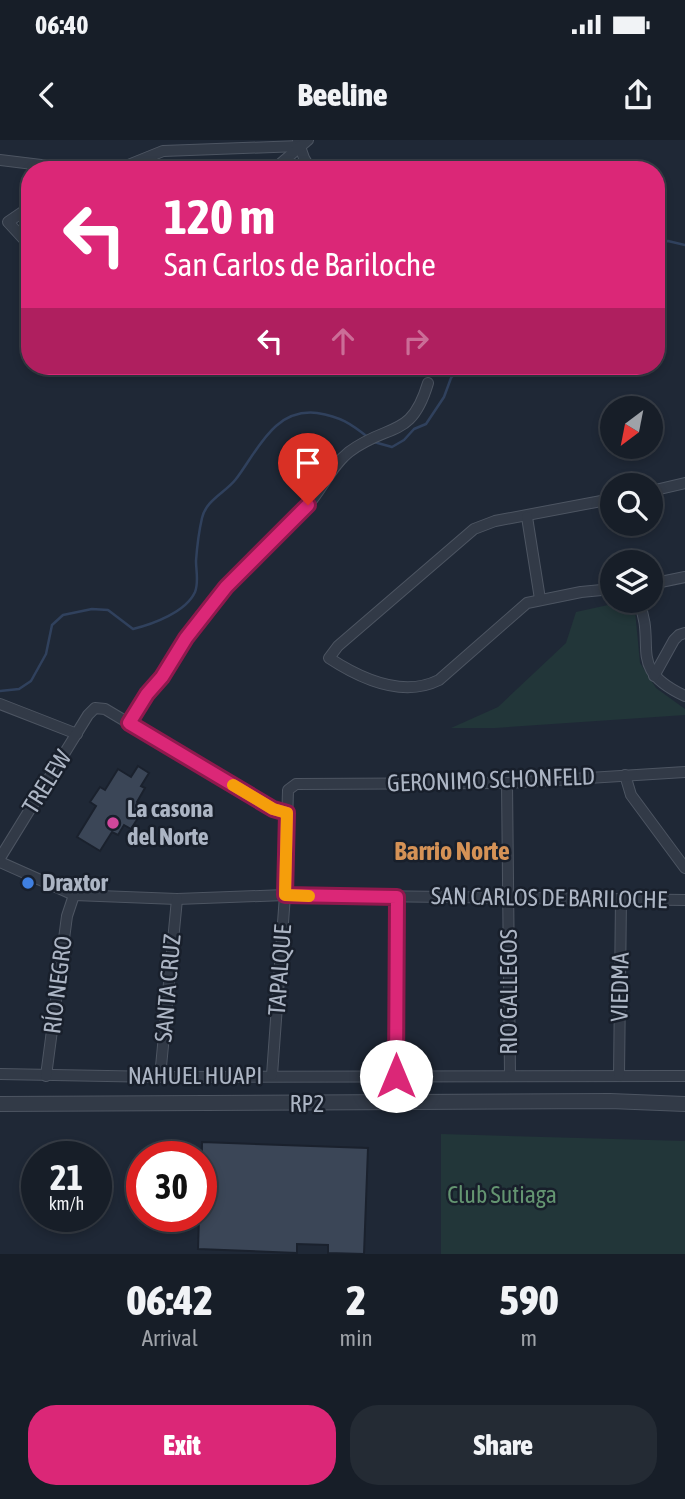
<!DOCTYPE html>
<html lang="en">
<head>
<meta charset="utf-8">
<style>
  body { margin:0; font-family:"Asap Condensed",sans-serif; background:#242b34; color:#f1f3f6; height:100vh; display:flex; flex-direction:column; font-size:26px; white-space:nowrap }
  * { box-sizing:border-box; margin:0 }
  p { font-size:23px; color:#9ea2a8 }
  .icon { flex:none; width:38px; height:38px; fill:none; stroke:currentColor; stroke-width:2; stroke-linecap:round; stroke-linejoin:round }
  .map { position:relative; height:1114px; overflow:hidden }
  .panel { display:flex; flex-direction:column; background:#171e28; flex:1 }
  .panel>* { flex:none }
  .hud { position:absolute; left:21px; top:21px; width:644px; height:214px; border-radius:28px; box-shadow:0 4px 10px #0003,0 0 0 2px #363c45; background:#db2777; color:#fff; overflow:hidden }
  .needle { width:46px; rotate:212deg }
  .controls { position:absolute; left:600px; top:256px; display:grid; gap:14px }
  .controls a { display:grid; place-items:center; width:63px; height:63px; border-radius:50%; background:#171e28; box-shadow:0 4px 10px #0003,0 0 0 2px #363c45; font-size:35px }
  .speed { position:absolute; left:21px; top:1001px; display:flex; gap:14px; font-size:35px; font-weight:700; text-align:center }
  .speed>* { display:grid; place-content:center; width:91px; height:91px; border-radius:50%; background:#171e28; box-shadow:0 4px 10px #0003,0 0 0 2px #363c45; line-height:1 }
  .speed small { font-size:18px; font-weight:400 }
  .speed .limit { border:10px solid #d22; background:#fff; color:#111 }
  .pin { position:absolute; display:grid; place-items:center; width:60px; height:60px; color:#fff; margin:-72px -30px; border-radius:50% 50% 50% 0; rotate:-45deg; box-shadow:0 0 7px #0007 }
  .pin .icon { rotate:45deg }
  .me { position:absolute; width:77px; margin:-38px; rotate:0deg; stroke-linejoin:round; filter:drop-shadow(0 0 5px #0008) }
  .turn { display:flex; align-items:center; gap:24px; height:147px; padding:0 28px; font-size:32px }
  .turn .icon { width:91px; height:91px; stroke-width:2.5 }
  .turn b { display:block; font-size:49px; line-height:60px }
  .lanes { display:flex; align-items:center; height:66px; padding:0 28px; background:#0003; justify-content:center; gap:35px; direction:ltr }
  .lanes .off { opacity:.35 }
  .eta { display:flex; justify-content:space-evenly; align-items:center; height:119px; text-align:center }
  .eta b { font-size:42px; font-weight:800; line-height:49px }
  .action { display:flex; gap:14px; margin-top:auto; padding:14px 28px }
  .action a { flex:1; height:80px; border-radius:28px; background:#db2777; color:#fff; font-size:28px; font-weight:800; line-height:80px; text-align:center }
  .action a+a { background:#242b34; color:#f1f3f6 }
  .status { display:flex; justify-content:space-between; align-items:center; height:49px; padding:0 35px; background:#171e28; direction:ltr }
  .status svg { height:19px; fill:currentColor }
  header { display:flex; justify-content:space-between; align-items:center; height:91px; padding:0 28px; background:#171e28; font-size:32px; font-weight:800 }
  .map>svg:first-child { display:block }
  .green { fill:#223639 }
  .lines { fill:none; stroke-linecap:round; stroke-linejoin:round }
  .stream { stroke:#30415d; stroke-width:2.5 }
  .building { fill:#3b4657; stroke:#1a212d; stroke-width:2 }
  .minor-casing { stroke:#4d5562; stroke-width:12 }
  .tertiary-casing { stroke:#4d5562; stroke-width:16 }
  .minor { stroke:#323a47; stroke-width:10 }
  .tertiary { stroke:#323a47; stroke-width:14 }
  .route-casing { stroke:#8e194d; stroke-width:18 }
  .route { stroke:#db2777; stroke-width:12 }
  .slow { stroke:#f59e0b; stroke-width:12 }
  .hotel-dot { fill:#d1479c; stroke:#181f2b; stroke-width:2.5 }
  .shop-dot { fill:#3f7fe0; stroke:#181f2b; stroke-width:2.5 }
  .labels { text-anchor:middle; stroke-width:5; stroke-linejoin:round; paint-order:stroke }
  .street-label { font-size:24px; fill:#acb5c4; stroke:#181f2b }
  .poi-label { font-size:24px; font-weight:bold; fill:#acb5c4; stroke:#181f2b; text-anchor:start }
  .park-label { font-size:24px; fill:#649571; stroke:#181f2b }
  .neighbourhood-label { font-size:26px; font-weight:bold; fill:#d59256; stroke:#181f2b }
</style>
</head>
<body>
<div class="status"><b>06:40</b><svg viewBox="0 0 49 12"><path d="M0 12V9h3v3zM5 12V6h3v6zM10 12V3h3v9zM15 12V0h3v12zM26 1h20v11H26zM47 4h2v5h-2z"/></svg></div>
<header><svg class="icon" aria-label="back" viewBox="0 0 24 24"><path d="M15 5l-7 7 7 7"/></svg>Beeline<svg class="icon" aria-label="share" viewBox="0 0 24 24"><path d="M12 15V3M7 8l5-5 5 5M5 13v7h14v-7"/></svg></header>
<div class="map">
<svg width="685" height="1114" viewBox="0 0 685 1114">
  <rect width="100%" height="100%" fill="#1f2836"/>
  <!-- green -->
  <g class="green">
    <polygon points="631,460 634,460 640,523 656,548 685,569 685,575 495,588 451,588 498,567 566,503 576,472"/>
    <polygon points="441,994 685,1001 685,1114 441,1114"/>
  </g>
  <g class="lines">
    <!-- stream -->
    <g class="stream">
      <polyline points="656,102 668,101 685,105"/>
      <polyline points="374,302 392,307 404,300 414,289 426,284 444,257 451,238 461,226"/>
      <path d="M0 551 19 549 31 541 46 514 52 485 63 475 92 469 108 470 133 489C153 484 186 472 195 452 199 442 196 431 196 421 197 407 199 391 202 378 206 360 225 353 236 339 258 310 274 268 317 273 341 277 350 283 369 298"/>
    </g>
  </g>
  <!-- building -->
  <g class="building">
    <polygon points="138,626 149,633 141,646 145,648 137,662 145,667 131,689 124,685 118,695 112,692 100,711 77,697 96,666 90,662 100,647 105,650 118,629 131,637"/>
    <polygon points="202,1002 368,1008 364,1114 328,1113 328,1105 297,1104 297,1113 198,1109 199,1076 201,1076"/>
  </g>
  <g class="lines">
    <!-- minor casing -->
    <g class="minor-casing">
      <g id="minor">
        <polyline points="298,1 304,18 311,30"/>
        <polyline points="0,20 82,30"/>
        <polyline points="116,30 163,11 300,6"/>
        <polyline points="273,30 308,0"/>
        <polyline points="30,67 8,82 30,106"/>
        <polyline points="651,351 685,343"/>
        <path d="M612 359 495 381 474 389 338 506 329 518C361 539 403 558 439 540L527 463 581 452 612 449"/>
        <polyline points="527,377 540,459"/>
        <polyline points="651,444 685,437"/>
        <path d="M638 460C658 506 625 528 685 556"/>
        <polyline points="654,536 674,500 679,495 685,493"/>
        <polyline points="0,564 77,594"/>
        <path d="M129 583C139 566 153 551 163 535 183 504 203 473 228 445 253 418 281 394 307 366 322 350 331 326 349 312 389 282 411 300 428 243"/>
        <polyline points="625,635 631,655 685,728"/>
        <polyline points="507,643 510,935"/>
        <polyline points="0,718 88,575 95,568 105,569 273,669 287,673"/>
        <polyline points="0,722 74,755 177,759 285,755 685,760"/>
        <polyline points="0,934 160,937 685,936"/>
        <polyline points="272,935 285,755 288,650 296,644 507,643 685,632"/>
        <polyline points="46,936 67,776 74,755"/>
        <polyline points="396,936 397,757"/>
        <polyline points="619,936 621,758"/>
        <polyline points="160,937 177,759"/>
      </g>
    </g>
    <!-- tertiary casing -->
    <g class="tertiary-casing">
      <polyline id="tertiary" points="0,964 610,961 685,964"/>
    </g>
    <!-- minor -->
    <use href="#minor" class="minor"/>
    <!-- tertiary -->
    <use href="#tertiary" class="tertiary"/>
  </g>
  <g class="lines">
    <!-- route casing -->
    <g class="route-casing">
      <polyline id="route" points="308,365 226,447 186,498 162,537 147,554 129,583 273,669 287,673 285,755 397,757 396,936"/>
    </g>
    <!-- route -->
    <use href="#route" class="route"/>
    <!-- slow -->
    <polyline class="slow" points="233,645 273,669 287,673 285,755 309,756"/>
  </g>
  <!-- markers -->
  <circle class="hotel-dot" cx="113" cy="683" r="7"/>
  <circle class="shop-dot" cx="28" cy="743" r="7"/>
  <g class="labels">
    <!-- street labels -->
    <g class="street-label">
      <text transform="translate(491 640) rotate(-2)" y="8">GERONIMO SCHONFELD</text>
      <text transform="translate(47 642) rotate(-58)" y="8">TRELEW</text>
      <text transform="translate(549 758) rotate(1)" y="8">SAN CARLOS DE BARILOCHE</text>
      <text transform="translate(280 830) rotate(-86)" y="8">TAPALQUE</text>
      <text transform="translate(58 845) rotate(-83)" y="8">RÍO NEGRO</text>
      <text transform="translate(620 847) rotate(-89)" y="8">VIEDMA</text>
      <text transform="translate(168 848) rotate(-85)" y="8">SANTA CRUZ</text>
      <text transform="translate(509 852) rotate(-90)" y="8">RIO GALLEGOS</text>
      <text x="195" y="944">NAHUEL HUAPI</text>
      <text x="307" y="972">RP2</text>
    </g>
    <!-- poi labels -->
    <g class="poi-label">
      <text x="127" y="677">La casona<tspan x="127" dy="28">del Norte</tspan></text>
      <text x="42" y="751">Draxtor</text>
    </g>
    <!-- park labels -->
    <g class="park-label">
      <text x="502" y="1063">Club Sutiaga</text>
    </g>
    <!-- neighbourhood labels -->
    <g class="neighbourhood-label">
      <text x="452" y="720">Barrio Norte</text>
    </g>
  </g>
</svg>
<div class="controls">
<a><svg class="needle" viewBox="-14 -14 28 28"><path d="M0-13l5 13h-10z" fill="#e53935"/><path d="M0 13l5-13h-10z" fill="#9ea2a8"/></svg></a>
<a><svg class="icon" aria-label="search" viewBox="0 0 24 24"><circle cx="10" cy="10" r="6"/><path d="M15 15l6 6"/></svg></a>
<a><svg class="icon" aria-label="layers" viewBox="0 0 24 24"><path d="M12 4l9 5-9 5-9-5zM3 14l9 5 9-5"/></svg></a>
</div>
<div class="speed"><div>21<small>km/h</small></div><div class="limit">30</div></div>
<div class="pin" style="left:308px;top:365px;background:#d93025"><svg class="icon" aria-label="arrive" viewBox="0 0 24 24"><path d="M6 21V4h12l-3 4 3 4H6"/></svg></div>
<svg class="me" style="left:396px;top:936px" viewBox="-20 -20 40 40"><circle r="19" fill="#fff"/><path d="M0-13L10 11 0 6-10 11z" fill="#db2777"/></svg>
<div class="hud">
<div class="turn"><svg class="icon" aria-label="left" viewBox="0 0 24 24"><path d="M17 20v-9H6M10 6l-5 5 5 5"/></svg><div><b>120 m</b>San Carlos de Bariloche</div></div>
<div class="lanes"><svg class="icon" aria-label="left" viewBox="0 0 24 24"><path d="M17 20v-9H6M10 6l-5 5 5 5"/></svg><svg class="icon off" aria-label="ahead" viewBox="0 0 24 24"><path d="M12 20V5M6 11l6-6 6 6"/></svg><svg class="icon off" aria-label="right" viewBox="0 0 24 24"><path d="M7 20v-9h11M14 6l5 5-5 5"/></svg></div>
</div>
</div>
<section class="panel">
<div class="eta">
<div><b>06:42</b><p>Arrival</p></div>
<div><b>2</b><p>min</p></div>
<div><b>590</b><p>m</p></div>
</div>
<div class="action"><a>Exit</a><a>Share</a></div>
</section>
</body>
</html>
